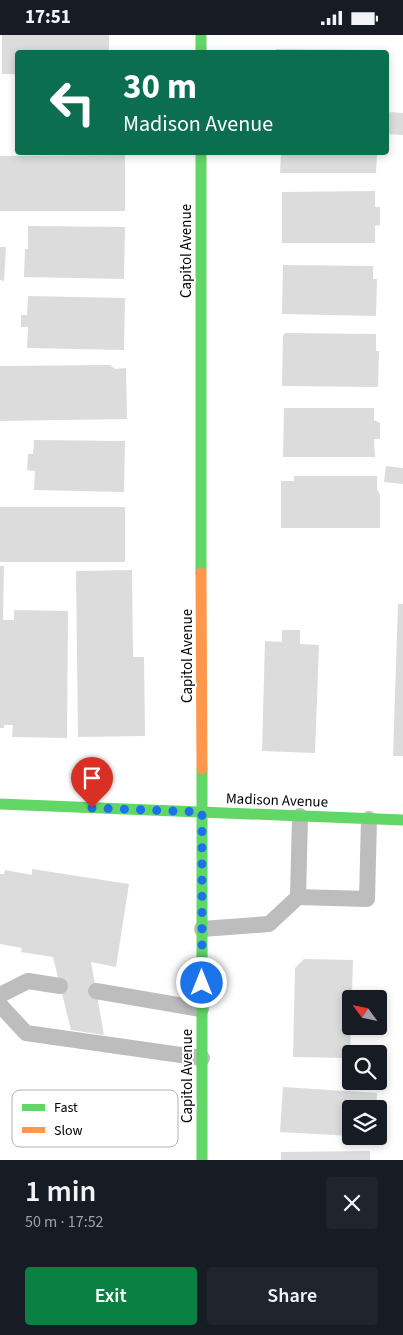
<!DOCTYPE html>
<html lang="en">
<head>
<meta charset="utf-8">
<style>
  body { margin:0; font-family:"Source Sans 3",sans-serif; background:#20242c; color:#f1f3f6; height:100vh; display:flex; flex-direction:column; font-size:19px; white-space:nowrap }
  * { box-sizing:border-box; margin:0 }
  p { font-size:16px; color:#9ea1a6 }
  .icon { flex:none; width:28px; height:28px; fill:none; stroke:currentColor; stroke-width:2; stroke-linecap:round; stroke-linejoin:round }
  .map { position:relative; height:1125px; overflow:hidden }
  .sheet { display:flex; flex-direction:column; background:#171b24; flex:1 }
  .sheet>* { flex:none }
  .hud { position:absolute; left:15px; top:15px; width:374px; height:105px; border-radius:5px; box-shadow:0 2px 8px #0003; background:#0b6e4f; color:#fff; overflow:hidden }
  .needle { width:32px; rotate:303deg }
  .fabs { position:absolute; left:342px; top:955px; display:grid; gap:10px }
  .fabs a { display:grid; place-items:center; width:45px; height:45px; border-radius:5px; background:#171b24; box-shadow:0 2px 8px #0003; font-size:25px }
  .pin { position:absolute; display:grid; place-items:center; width:42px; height:42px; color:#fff; margin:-51px -21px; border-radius:50% 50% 50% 0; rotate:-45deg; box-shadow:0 0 5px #0007 }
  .pin .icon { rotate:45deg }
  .me { position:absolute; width:55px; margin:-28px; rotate:0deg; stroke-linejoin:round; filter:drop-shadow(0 0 4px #0008) }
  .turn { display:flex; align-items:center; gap:18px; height:105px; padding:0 25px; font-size:22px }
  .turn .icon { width:65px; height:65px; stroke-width:2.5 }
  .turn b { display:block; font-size:35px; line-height:42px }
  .round { display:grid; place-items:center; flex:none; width:52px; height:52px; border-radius:5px; background:#20242c }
  .summary { display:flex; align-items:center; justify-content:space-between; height:85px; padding:0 25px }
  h1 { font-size:30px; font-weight:600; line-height:38px }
  .button { display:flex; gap:10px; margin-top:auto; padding:10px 25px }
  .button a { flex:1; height:58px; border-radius:5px; background:#0b8043; color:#fff; font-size:20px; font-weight:600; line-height:58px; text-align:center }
  .button a+a { background:#20242c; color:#f1f3f6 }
  .status { display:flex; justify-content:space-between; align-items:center; height:35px; padding:0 25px; background:#171b24; direction:ltr }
  .status svg { height:14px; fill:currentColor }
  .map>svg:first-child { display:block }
  .building { fill:#dcdcdc }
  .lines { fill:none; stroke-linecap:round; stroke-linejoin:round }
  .lane { stroke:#bdbdbd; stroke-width:16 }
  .fast { stroke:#63d668; stroke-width:11 }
  .slow { stroke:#ff974d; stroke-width:11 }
  .route { stroke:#1a73e8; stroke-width:9; stroke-dasharray:0 16.2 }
  .labels { text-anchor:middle; stroke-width:4; stroke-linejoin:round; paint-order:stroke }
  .street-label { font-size:15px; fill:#000; stroke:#fff }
  .key { fill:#fff; stroke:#b2b2b2; stroke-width:1 }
  .key-label { font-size:14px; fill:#000 }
</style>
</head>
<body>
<div class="status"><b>17:51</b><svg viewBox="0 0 49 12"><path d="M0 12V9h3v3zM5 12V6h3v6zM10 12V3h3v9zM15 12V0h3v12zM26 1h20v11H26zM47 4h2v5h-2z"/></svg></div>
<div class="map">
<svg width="403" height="1125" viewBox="0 0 403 1125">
  <rect width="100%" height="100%" fill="#fff"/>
  <!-- building -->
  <g class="building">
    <polygon points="2,0 109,0 109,18 18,18 18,39 2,39"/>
    <polygon points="276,14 375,15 375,18 276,18"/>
    <polygon points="387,77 403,78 403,100 387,99"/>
    <polygon points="281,118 377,118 376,138 280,138"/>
    <polygon points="125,120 125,176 0,176 0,121"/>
    <polygon points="375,156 375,172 380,172 380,190 375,191 375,208 282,208 282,157"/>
    <polygon points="28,191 125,192 124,244 24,242 25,214 28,214"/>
    <polygon points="0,212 6,212 4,246 0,245"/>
    <polygon points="283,230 373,231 373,244 377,244 376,281 282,279"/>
    <polygon points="28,261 125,263 124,315 27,313 28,292 21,292 21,280 27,280"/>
    <polygon points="285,298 376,299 376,316 379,316 378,352 282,351 283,301"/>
    <polygon points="110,330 115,334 126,333 127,384 0,386 0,331"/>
    <polygon points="284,373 374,373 374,385 380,388 380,404 374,404 375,422 283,422"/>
    <polygon points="34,405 125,406 124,457 34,455 35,436 27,435 28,419 33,419"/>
    <polygon points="386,431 403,433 403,449 384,447"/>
    <polygon points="294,441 377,441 377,455 380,459 380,493 281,493 281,446 294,446"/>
    <rect x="0" y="472" width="125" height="55"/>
    <polygon points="0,531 4,531 3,585 14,585 14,575 68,576 67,703 12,702 13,690 4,690 4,693 0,693"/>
    <polygon points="132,535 133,622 144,622 145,701 78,702 76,536"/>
    <polygon points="398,569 403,569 403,721 393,721"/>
    <polygon points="282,595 300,595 300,609 319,610 315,718 262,716 265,606 282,607"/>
    <polygon points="32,834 129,849 116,932 91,927 104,1000 71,995 53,922 21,917 22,913 0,909 0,839 4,839 5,835 32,840"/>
    <polygon points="304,924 353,925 350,1023 293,1022 295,933"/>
    <polygon points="283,1052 377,1058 376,1074 351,1074 351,1101 280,1097"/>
    <polygon points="370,1116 370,1125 281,1125 281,1117"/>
  </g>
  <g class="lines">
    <!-- lane -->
    <g class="lane">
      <polyline points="300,781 298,862 367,864 369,784"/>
      <polyline points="202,894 269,889 298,862"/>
      <polyline points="96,956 201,974"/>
      <polyline points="0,960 28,946 60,951"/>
      <polyline points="0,970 26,998 202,1023"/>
    </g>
    <!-- fast -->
    <g class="fast">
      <polyline points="201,0 201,18"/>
      <polyline points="201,118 201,538"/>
      <polyline points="202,734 202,1125"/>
      <polyline points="0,769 403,785"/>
    </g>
    <!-- slow -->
    <polyline class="slow" points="201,538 202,734"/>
  </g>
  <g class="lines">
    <!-- route -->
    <polyline class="route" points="92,773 202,777 202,948"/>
  </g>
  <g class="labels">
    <!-- street labels -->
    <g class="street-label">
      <text transform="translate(186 216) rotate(-90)" y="5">Capitol Avenue</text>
      <text transform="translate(187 621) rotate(-90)" y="5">Capitol Avenue</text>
      <text transform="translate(277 765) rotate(2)" y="5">Madison Avenue</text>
      <text transform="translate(187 1041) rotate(-90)" y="5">Capitol Avenue</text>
    </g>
  </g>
  <!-- legend -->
  <rect x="12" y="1055" width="166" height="57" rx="8" class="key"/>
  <rect x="22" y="1069" width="23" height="7" fill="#63d668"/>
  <rect x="22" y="1092" width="23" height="6" fill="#ff974d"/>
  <g class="key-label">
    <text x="54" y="1077">Fast</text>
    <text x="54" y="1100">Slow</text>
  </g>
</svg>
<div class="fabs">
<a><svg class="needle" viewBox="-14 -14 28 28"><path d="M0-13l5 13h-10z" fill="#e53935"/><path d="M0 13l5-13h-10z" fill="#9ea1a6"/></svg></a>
<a><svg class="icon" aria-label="search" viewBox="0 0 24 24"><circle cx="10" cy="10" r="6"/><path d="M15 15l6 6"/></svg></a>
<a><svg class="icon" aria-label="layers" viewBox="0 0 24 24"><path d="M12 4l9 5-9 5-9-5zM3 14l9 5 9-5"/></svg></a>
</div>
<div class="pin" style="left:92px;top:773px;background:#d93025"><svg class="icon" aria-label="arrive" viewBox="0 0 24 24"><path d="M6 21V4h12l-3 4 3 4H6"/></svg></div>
<svg class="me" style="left:202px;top:948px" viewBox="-20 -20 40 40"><circle r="17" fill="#1a73e8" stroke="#fff" stroke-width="3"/><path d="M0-11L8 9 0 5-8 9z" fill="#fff"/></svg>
<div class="hud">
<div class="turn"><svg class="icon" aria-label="left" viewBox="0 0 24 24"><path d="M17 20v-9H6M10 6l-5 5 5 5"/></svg><div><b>30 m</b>Madison Avenue</div></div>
</div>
</div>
<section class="sheet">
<div class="summary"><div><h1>1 min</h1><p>50 m · 17:52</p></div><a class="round"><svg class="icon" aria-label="close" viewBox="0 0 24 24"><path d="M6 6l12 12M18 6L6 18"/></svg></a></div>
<div class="button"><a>Exit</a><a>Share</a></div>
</section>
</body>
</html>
